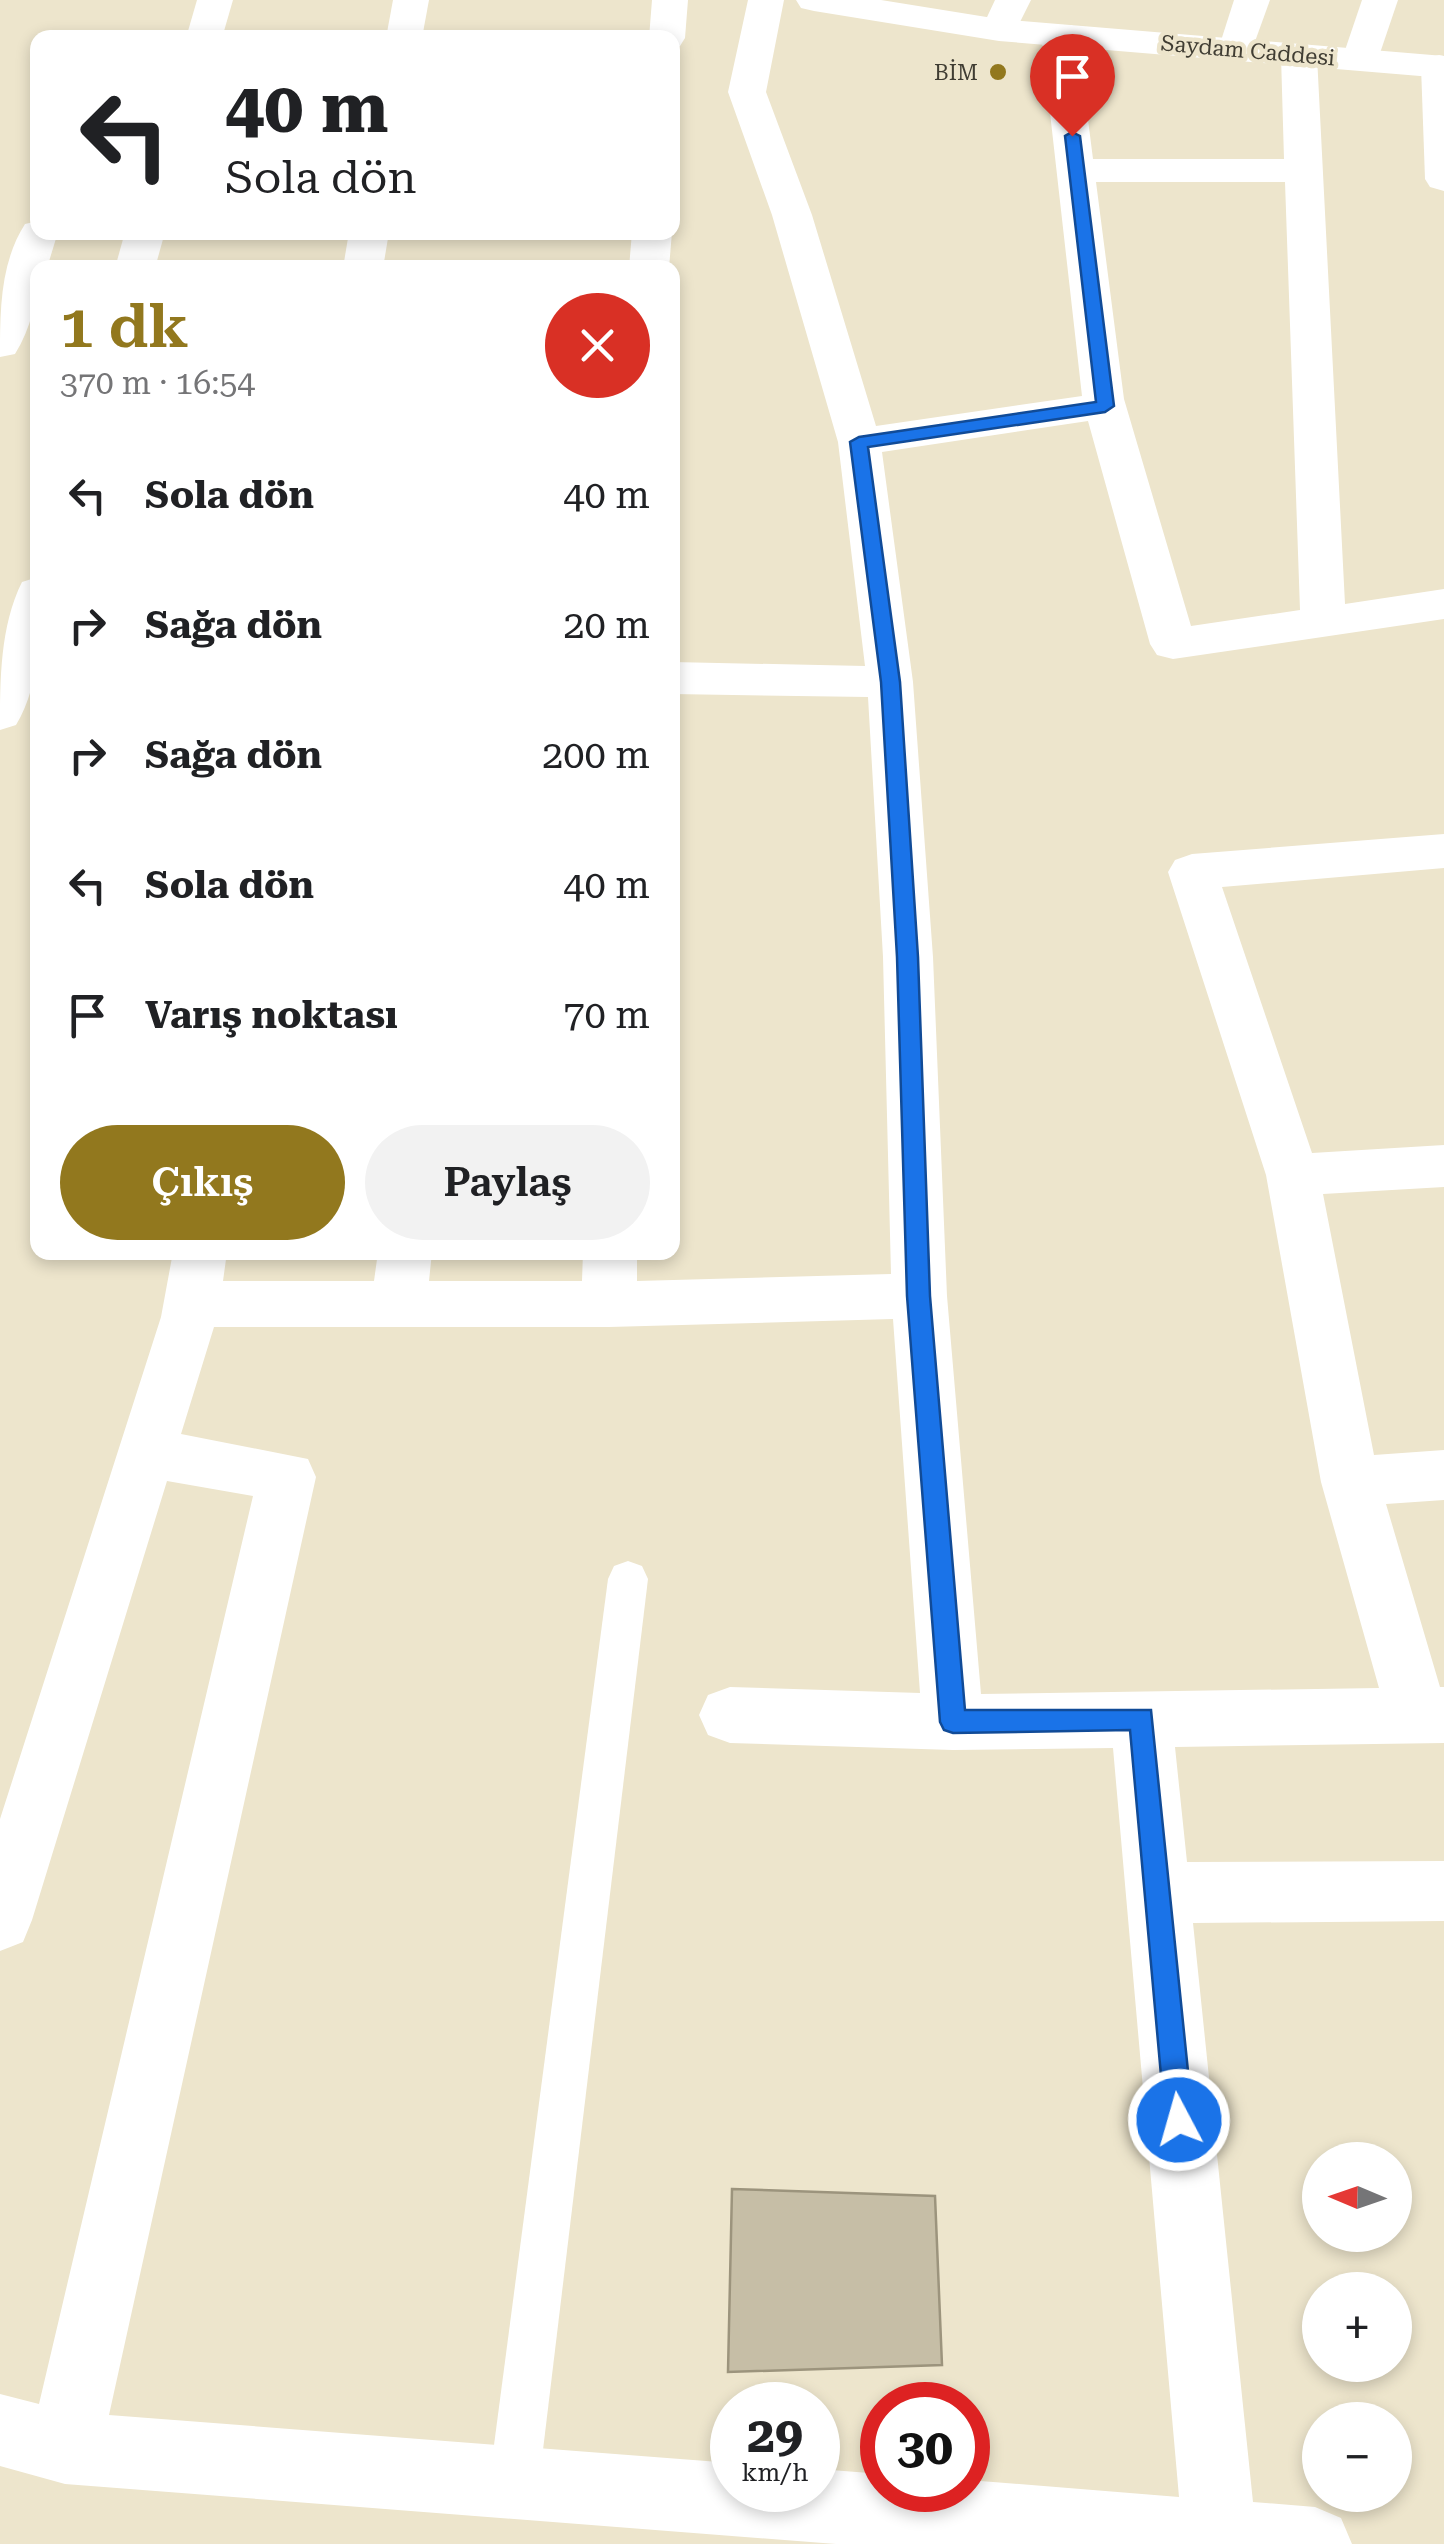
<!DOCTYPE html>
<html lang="tr">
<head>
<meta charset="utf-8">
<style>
  body { margin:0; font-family:"Roboto Serif",serif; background:#f2f2f2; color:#202124; height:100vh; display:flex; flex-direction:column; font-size:38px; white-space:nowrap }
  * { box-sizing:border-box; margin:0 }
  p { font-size:32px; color:#757577 }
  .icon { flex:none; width:55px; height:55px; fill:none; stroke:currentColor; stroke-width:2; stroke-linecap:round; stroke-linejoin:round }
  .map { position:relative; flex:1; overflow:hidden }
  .side { position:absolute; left:30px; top:260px; width:650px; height:1000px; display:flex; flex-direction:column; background:#fff; border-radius:20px; box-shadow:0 5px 15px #0003 }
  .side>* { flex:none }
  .banner { position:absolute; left:30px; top:30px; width:650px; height:210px; border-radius:20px; box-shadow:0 5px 15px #0003; background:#fff; color:#202124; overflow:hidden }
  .needle { width:65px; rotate:272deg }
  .tools { position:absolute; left:1302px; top:2142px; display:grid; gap:20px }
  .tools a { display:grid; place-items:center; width:110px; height:110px; border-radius:50%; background:#fff; box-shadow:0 5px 15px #0003; font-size:50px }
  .speed { position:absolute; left:710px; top:2382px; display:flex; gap:20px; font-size:50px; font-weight:700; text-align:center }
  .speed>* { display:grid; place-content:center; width:130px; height:130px; border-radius:50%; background:#fff; box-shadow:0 5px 15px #0003; line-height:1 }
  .speed small { font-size:25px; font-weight:400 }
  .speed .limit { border:15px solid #d22; background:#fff; color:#111 }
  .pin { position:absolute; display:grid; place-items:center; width:85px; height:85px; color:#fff; margin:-102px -42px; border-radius:50% 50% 50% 0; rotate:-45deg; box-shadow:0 0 10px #0007 }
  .pin .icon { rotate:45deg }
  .me { position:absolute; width:110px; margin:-55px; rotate:354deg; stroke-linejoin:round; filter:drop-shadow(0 0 8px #0008) }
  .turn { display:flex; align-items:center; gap:35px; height:210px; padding:0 30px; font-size:45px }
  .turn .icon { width:130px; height:130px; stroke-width:2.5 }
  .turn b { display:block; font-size:70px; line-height:85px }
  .round { display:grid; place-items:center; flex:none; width:105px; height:105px; border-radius:52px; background:#f2f2f2 }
  .overview { display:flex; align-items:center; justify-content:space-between; height:170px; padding:0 30px }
  h1 { font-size:60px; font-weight:600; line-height:75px; color:#92781e }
  .primary-button { display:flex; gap:20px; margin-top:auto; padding:20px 30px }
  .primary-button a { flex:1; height:115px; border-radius:60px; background:#92781e; color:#fff; font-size:40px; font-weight:600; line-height:115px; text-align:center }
  .primary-button a+a { background:#f2f2f2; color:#202124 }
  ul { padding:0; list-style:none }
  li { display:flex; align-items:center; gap:30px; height:130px; padding:0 30px }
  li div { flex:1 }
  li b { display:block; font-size:38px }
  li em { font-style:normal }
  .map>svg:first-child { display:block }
  .building { fill:#c6bea6; stroke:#9c947d; stroke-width:2.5 }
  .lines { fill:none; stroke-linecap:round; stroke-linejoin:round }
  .service { fill:#fff; fill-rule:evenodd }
  .minor { fill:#fff; fill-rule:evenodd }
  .secondary { fill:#fff; fill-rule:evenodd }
  .route { fill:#1a73e8; stroke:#114b97; stroke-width:2.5 }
  .poi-dot { fill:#92781e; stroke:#ede5cc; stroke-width:4 }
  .labels { text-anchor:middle; stroke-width:9; stroke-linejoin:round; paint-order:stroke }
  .far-street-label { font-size:22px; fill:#403d33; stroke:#ede5cc }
  .far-poi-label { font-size:22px; fill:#403d33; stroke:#ede5cc; text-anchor:end }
</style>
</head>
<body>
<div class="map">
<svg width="1444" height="2544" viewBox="0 0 1444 2544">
  <rect width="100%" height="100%" fill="#ede5cc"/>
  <!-- building -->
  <polygon class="building" points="732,2189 935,2196 942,2365 728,2372"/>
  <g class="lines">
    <!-- service -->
    <polygon class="service" points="628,1561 642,1566 648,1579 539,2483 532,2501 514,2508 496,2501 489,2483 608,1579 614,1566"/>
    <!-- minor -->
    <g class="minor">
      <polygon points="197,0 233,0 222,38 186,38"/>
      <polygon points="393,0 429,0 422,38 386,38"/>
      <polygon points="652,0 688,0 685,38 680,46 672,48 672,38 649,38"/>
      <path d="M748 0H784L766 92 812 215 876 426 1082 396 1041 33 1046 25H1072L1077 33 1093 159H1284L1281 56 1286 48H1312L1317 56 1345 604 1444 589V619L1173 659 1157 655 1150 644 1088 421 882 452 913 682 933 957 947 1296 981 1694 1379 1688 1321 1482 1266 1175 1168 872 1175 860 1192 854 1444 834V868L1222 887 1312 1153 1444 1145V1187L1323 1194 1374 1455 1444 1450V1500L1386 1504 1440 1687H1444V1743L1175 1747 1187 1862 1444 1861V1921L1193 1923 1253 2502 1315 2507 1341 2518 1352 2544H836L65 2484 0 2466V2394L39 2404 253 1496 167 1481 32 1920 23 1942 0 1951V1819L161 1317 173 1252H227L223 1281H374L378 1252H432L429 1281H582L583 1252H637V1281L891 1274 883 957 868 697 672 694V662L865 666 838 442 772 215 728 92ZM1096 182H1285L1300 610 1191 626 1124 399ZM893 1319 920 1693 730 1687 708 1695 699 1715 708 1735 730 1743 953 1750 1113 1748 1179 2497 968 2480V2490H882V2474L818 2469V2490H732V2463L109 2415 316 1477 308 1459 181 1434 214 1327H609Z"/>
      <polygon points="995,0 1031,0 1012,38 986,38 981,30"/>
      <polygon points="1234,0 1270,0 1249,58 1223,58 1218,50"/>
      <polygon points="1362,0 1398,0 1378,59 1373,67 1347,67 1342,59"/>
      <polygon points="1439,55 1444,56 1444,191 1430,187 1425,179 1421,66 1426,58"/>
      <path d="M38 221V232H58L47 268H38C38 297 31 329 15 354L0 357C0 311 0 263 25 224Z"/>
      <polygon points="125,232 165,232 155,268 115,268"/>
      <polygon points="349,232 389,232 383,268 343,268"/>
      <polygon points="632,232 672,232 669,268 629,268"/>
      <path d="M38 577C38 628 43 681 16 725L0 730C0 680 0 626 22 582Z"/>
    </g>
    <!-- secondary -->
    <polygon class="secondary" points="796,0 881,0 999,19 1444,56 1444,78 999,41 814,11 801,8"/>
  </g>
  <!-- route -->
  <polygon class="route" points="1072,132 1080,136 1114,406 1105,412 868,447 900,682 918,957 930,1296 965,1710 1151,1710 1193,2120 1189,2130 1179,2134 1169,2130 1165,2120 1130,1730 953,1733 944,1730 940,1722 907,1296 897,957 881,682 850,442 859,437 1096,402 1065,136"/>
  <!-- markers -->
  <circle class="poi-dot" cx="998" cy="72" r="10"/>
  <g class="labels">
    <!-- far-street labels -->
    <g class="far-street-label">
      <text transform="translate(1248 50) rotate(5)" y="8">Saydam Caddesi</text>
    </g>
    <!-- far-poi labels -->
    <g class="far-poi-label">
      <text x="978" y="80">BİM</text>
    </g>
  </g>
</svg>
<div class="tools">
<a><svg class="needle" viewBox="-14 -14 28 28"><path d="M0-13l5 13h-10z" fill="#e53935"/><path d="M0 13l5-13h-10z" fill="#757577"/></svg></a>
<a>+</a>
<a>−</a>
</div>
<div class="speed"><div>29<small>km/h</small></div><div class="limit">30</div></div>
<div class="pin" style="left:1072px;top:136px;background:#d93025"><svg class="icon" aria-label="arrive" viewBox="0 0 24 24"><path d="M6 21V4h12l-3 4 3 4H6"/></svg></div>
<svg class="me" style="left:1179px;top:2120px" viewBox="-20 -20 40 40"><circle r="17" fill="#1a73e8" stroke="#fff" stroke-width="3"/><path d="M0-11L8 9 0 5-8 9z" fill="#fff"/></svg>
<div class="banner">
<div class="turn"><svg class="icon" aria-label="left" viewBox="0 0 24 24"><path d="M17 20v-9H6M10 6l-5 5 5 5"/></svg><div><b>40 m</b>Sola dön</div></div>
</div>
<section class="side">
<div class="overview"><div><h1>1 dk</h1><p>370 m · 16:54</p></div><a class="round" style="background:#d93025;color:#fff"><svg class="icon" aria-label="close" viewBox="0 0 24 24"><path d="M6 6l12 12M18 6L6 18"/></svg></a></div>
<ul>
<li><svg class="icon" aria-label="left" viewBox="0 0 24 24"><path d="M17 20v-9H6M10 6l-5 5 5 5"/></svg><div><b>Sola dön</b></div><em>40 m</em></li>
<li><svg class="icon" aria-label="right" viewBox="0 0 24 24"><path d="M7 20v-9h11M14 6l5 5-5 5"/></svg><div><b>Sağa dön</b></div><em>20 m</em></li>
<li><svg class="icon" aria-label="right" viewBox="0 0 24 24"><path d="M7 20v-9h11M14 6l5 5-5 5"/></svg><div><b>Sağa dön</b></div><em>200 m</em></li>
<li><svg class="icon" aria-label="left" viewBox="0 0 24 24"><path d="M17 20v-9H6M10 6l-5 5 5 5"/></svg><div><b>Sola dön</b></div><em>40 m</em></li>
<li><svg class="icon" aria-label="arrive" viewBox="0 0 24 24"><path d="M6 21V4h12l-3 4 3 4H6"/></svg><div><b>Varış noktası</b></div><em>70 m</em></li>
</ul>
<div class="primary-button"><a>Çıkış</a><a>Paylaş</a></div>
</section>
</div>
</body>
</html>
